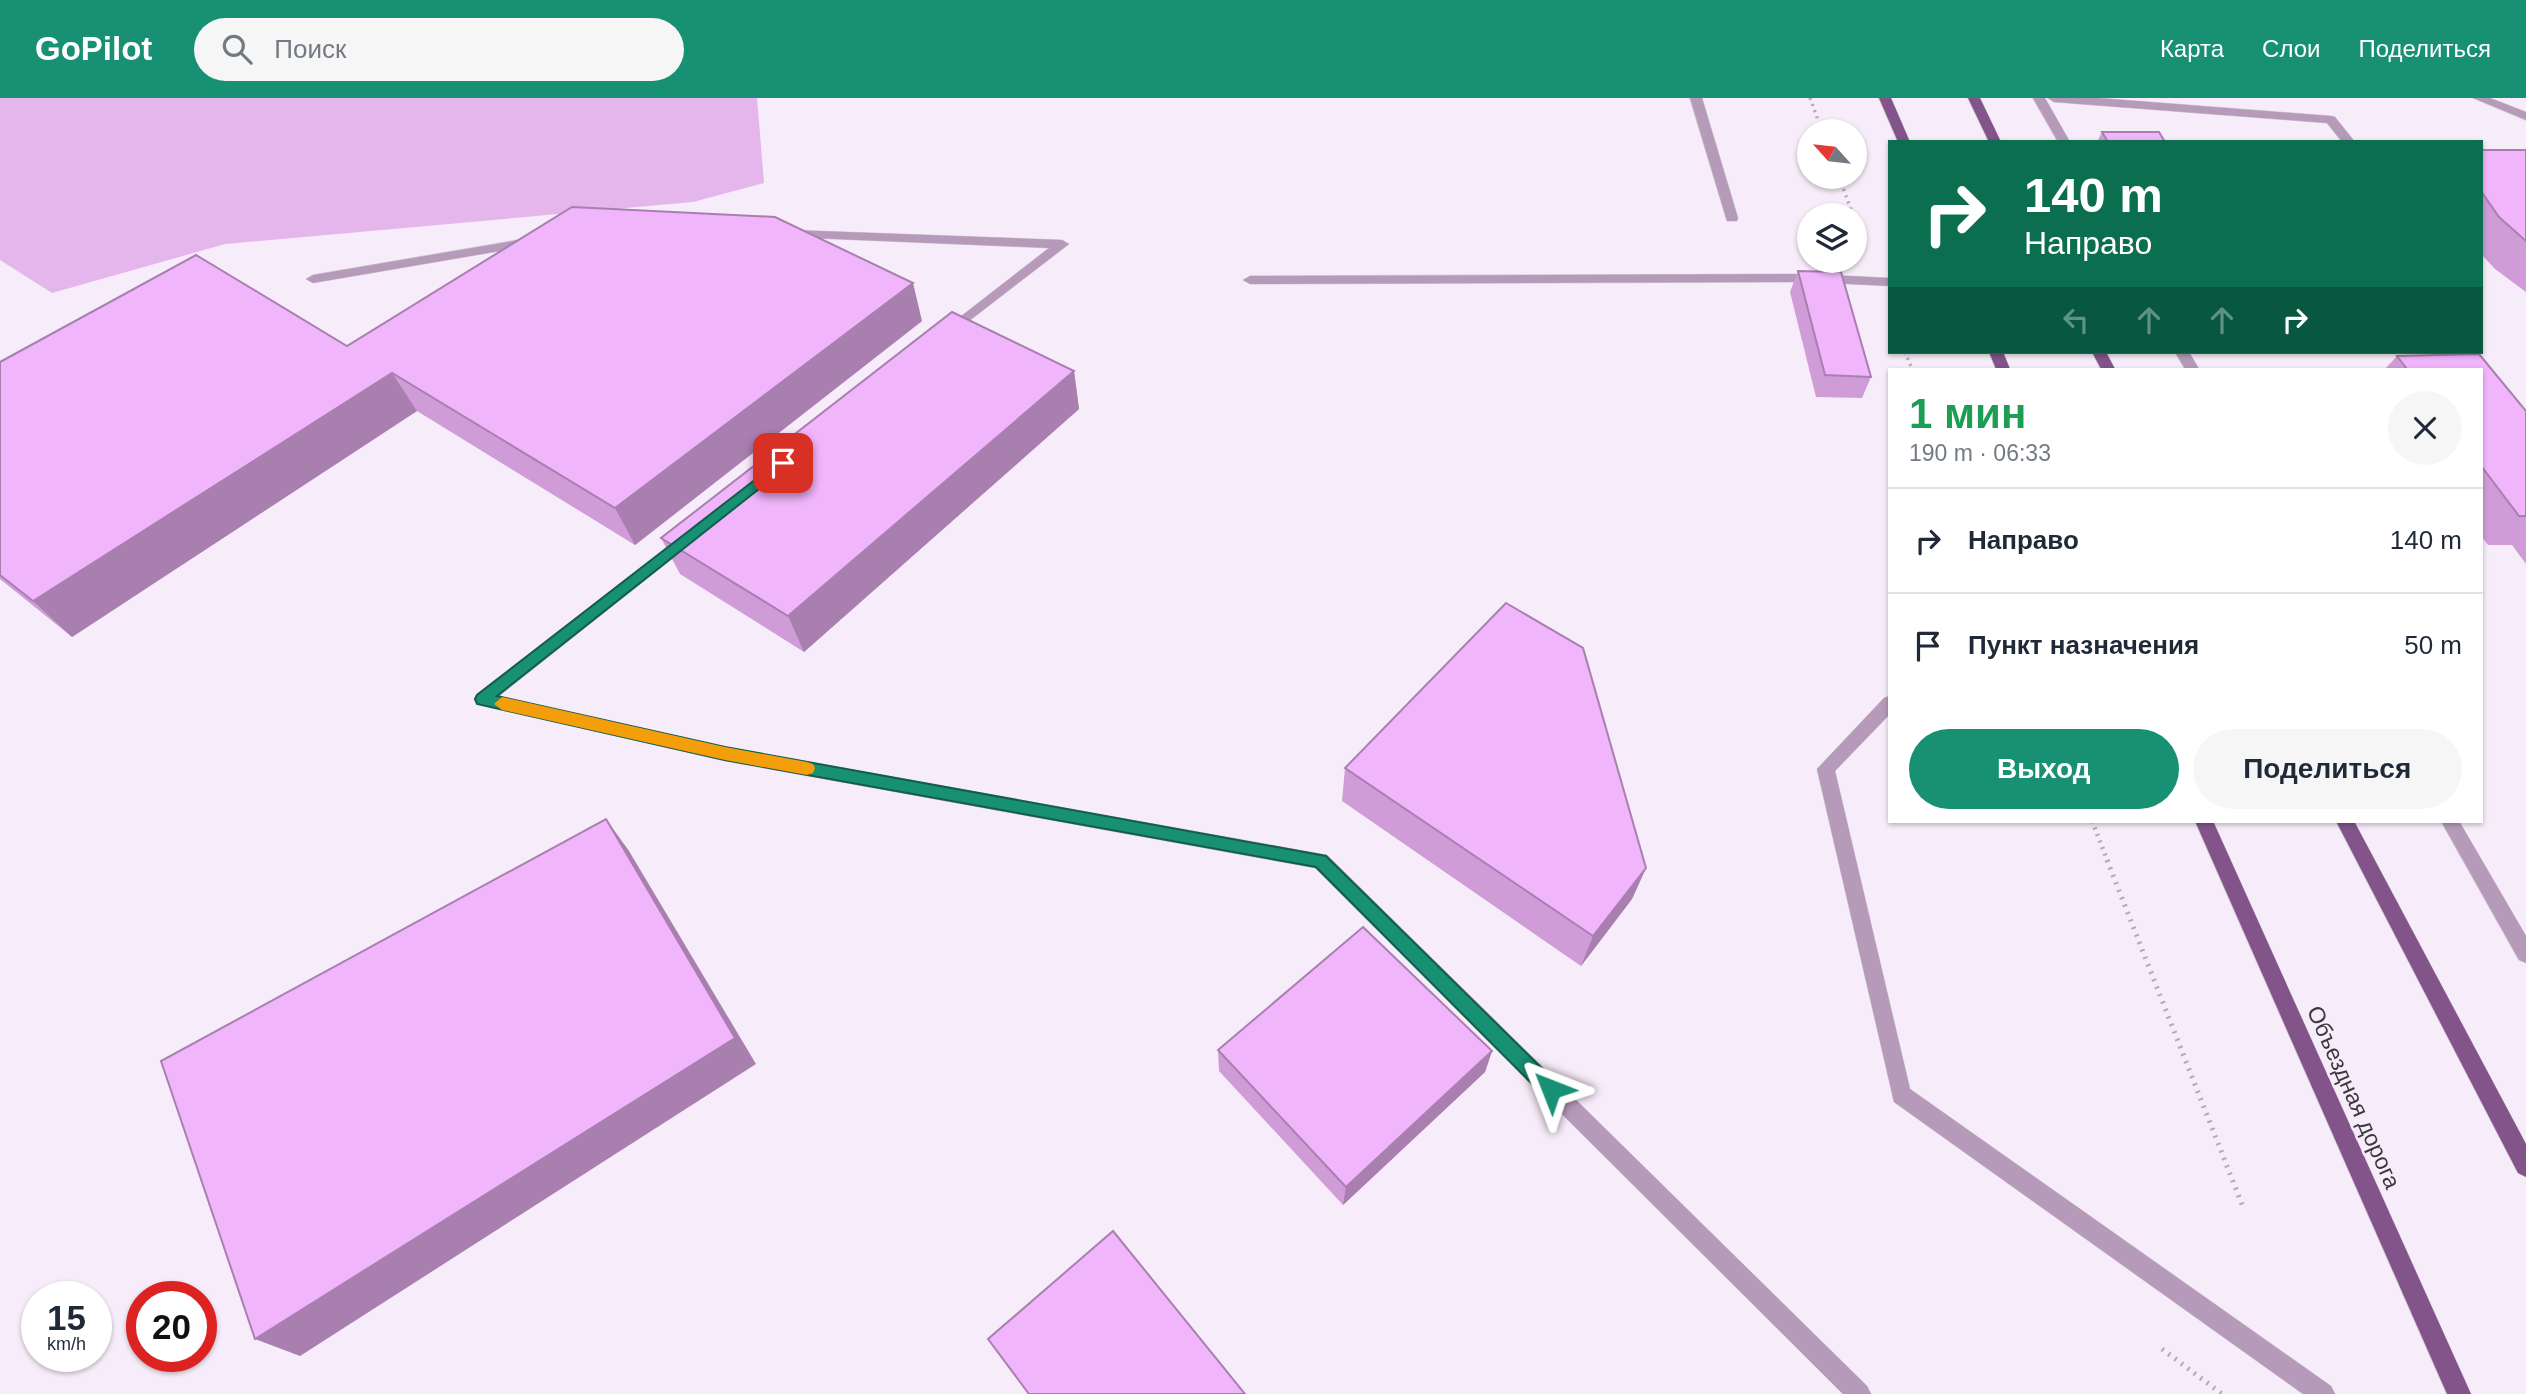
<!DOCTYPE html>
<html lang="ru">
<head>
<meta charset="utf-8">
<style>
  body { margin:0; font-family:Arial,sans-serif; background:#f6f6f7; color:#1f2937; height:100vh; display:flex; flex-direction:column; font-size:26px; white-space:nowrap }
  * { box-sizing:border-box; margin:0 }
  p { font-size:23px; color:#747a83 }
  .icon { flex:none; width:38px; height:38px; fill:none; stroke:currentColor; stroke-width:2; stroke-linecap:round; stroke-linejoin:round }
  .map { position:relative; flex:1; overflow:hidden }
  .details { position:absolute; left:1888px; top:270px; width:595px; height:455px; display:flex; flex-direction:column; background:#fff; border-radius:0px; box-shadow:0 2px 5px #0004 }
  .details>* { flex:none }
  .banner { position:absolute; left:1888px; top:42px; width:595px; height:214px; border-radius:0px; box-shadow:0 2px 5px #0004; background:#0b6e4f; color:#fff; overflow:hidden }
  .needle { width:46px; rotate:297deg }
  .buttons { position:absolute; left:1797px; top:21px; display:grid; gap:14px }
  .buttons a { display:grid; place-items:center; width:70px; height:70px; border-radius:50%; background:#fff; box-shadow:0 2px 5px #0004; font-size:35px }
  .speed { position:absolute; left:21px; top:1183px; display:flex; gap:14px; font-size:35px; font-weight:700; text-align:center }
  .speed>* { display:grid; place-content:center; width:91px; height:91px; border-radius:50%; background:#fff; box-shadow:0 2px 5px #0004; line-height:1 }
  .speed small { font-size:18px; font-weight:400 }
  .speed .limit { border:10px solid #d22; background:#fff; color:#111 }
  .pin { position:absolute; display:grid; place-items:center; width:60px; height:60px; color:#fff; margin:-30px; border-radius:14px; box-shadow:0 4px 10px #0006 }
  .me { position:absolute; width:77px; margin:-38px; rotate:315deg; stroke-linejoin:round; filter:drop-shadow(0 0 5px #0008) }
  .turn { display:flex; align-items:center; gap:24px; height:147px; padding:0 21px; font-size:32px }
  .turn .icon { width:91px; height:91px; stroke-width:2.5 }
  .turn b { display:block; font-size:49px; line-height:60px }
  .lanes { display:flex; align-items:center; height:66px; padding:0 21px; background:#0003; justify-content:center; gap:35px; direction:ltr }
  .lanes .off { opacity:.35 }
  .round { display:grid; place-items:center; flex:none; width:74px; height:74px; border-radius:37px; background:#f6f6f7 }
  .head { display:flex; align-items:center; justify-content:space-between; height:119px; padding:0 21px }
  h1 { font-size:42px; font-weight:600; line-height:52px; color:#1e9e55 }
  .button { display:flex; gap:14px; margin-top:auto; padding:14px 21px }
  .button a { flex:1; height:80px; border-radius:42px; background:#189074; color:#fff; font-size:28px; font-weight:600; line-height:80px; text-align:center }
  .button a+a { background:#f6f6f7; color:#1f2937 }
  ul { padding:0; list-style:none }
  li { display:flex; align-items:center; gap:21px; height:105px; padding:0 21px; border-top:2px solid #e0e1e3 }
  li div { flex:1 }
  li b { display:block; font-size:26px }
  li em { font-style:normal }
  header { display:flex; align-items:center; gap:42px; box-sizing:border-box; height:98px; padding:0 35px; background:#189074; color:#fff }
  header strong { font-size:33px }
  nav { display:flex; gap:38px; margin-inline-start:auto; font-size:24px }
  .search { width:490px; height:63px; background:#f6f6f7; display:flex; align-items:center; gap:18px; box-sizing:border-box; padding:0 24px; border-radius:38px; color:#747a83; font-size:26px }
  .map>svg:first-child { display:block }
  .green { fill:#e5b6ec }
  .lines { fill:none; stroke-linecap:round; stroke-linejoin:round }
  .minor-casing { stroke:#d2c8d3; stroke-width:1 }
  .major-casing { stroke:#d2c8d3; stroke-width:1 }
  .path-far2 { stroke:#b3aab4; stroke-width:3.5; stroke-dasharray:2 4.5; stroke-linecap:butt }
  .path-far1 { stroke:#b3aab4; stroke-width:4.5; stroke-dasharray:2 5; stroke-linecap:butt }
  .path { stroke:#b3aab4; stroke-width:5; stroke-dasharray:2 6; stroke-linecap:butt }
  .minor { fill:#b59bb9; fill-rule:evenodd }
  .major { fill:#82548a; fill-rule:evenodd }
  .wall { fill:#cf9cd8 }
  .shaded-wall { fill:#a97fb0 }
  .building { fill:#f1b5fb; stroke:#a97fb0; stroke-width:2 }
  .route { fill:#189074; stroke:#105e4b; stroke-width:2 }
  .slow { fill:#f59e0b }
  .labels { text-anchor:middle; stroke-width:5; stroke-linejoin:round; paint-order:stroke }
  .street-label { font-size:23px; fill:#3c383d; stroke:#f7ecf9 }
</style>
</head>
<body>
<header>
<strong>GoPilot</strong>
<div class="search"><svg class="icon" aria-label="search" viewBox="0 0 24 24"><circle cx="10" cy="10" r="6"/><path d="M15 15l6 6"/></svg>Поиск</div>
<nav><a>Карта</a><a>Слои</a><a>Поделиться</a></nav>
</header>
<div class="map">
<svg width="2526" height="1296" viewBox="0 0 2526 1296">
  <rect width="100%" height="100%" fill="#f7ecf9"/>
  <!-- green -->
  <polygon class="green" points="0,0 757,0 764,85 693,104 225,146 52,195 0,162"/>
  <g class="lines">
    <!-- minor casing -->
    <g class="minor-casing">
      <g id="minor">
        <polygon points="1690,0 1702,0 1738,120 1737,123 1727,123 1726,120"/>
        <polygon points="2033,0 2045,0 2070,44 2058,44"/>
        <polygon points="2048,0 2098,0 2331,18 2335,19 2355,44 2342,44 2327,25 2054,4"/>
        <polygon points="2473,0 2490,0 2526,14 2526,22"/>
        <polygon points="792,132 1062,142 1069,146 947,240 940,236 942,233 1049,150 787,139 787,133"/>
        <polygon points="530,140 537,144 535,147 313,185 306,181 313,177"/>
        <polygon points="1808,176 1890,180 1890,188 1808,184 1250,186 1243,182 1250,178"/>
        <polygon points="2175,254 2189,254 2199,271 2185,271"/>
        <polygon points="686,435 694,441 692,445 499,598 725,649 1327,757 1867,1288 1871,1296 1843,1296 1315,770 725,663 477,606 474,601 477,596"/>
        <polygon points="1890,598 1890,616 1835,673 1910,991 2331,1288 2335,1296 2303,1296 1894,1004 1817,671 1884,600"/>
        <polygon points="2441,723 2459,723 2526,838 2526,865 2519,862"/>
      </g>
    </g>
    <!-- major casing -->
    <g class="major-casing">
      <g id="major">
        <polygon points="1879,0 1891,0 1910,44 1898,44"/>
        <polygon points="1968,0 1980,0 2001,44 1989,44"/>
        <polygon points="1989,254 2003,254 2010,271 1996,271"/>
        <polygon points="2092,254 2106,254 2115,271 2101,271"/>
        <polygon points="2195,723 2213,723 2471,1296 2447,1296"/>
        <polygon points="2336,723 2354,723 2526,1046 2526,1079 2518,1075"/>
      </g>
    </g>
    <!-- path-far2 -->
    <g class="path-far2">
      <polyline points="1810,0 1822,33"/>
      <polyline points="1839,79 1853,117"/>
      <polyline points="1855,123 1864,148"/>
      <polyline points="1905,254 1912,271"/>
    </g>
    <!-- path-far1 -->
    <polyline class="path-far1" points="2092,723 2108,764"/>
    <!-- path -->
    <g class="path">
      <polyline points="2107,762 2243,1109"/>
      <polyline points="2162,1251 2222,1296"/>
    </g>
    <!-- minor -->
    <use href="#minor" class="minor"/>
    <!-- major -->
    <use href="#major" class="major"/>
  </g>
  <!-- wall -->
  <g class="wall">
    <polygon points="2102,34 2165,44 2097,44"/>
    <polygon points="2482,52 2526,52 2526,194 2495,171 2482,157"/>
    <polygon points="1798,173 1871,279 1862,300 1816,299 1790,194"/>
    <polygon points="922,223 635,447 417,313 72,539 0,481 0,264"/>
    <polygon points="2479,256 2526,313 2526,466 2512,447 2488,447 2482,439 2482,271 2385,271 2397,258"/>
    <polygon points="1074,273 1079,311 804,554 680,476 661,440"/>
    <polygon points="1345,670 1646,770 1632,801 1581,868 1342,703"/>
    <polygon points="1218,952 1492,953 1485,974 1343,1107 1219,973"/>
  </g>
  <!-- shaded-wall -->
  <g class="shaded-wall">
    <polygon points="913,185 922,223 635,447 615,410"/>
    <polygon points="1074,273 1079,311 804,554 788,518"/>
    <polygon points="392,275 417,313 72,539 33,503"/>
    <polygon points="606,721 629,753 756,966 300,1258 255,1241"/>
    <polygon points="1646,770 1632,801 1581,868 1593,838"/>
    <polygon points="1492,953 1485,974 1343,1107 1346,1089"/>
  </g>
  <!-- building -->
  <g class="building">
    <polygon points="2102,34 2159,34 2165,44 2108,44"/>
    <polygon points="2482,52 2526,52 2526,143 2499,119 2483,96 2482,94"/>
    <polygon points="572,109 775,119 913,185 615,410 392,275 33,503 0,477 0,264 196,157 347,248"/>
    <polygon points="1798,173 1841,174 1871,279 1825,277"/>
    <polygon points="952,214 1074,273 788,518 661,440"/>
    <polygon points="2479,256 2526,313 2526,418 2519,418 2482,369 2482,271 2407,271 2397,258"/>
    <polygon points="1506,505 1583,550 1646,770 1593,838 1345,670"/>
    <polygon points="606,721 735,940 255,1241 161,963"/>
    <polygon points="1363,829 1492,953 1346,1089 1218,952"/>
    <polygon points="1113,1133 1245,1296 1029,1296 988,1241"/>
  </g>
  <!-- route -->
  <polygon class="route" points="783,360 790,365 788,368 497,598 725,649 1326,758 1557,985 1560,991 1557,998 1551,1000 1544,998 1316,769 725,662 477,606 475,601 477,597"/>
  <!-- slow -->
  <polygon class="slow" points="502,599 725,649 807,664 813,666 815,670 813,675 807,677 725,662 502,612 494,606"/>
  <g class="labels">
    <!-- street labels -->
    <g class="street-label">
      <text transform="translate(2354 999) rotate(66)" y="8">Объездная дорога</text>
    </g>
  </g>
</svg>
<div class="buttons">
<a><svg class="needle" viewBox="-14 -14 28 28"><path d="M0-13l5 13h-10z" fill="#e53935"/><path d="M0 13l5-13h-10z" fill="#747a83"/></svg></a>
<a><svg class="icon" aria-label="layers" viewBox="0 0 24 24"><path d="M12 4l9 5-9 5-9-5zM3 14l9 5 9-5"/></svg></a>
</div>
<div class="speed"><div>15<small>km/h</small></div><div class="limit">20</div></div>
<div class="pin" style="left:783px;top:365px;background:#d93025"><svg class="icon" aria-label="arrive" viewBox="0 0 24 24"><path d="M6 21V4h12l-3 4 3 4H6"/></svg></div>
<svg class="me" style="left:1551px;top:991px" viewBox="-20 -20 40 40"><path d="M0-17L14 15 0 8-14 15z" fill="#189074" stroke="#fff" stroke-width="4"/></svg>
<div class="banner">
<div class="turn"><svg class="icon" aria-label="right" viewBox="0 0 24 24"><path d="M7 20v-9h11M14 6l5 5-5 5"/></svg><div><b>140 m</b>Направо</div></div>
<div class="lanes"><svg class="icon off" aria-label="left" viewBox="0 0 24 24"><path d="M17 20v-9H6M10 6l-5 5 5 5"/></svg><svg class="icon off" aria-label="ahead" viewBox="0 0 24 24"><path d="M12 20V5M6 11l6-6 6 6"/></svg><svg class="icon off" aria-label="ahead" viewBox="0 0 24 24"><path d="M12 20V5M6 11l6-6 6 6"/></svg><svg class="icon" aria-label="right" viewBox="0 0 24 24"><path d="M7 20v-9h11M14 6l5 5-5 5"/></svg></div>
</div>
<section class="details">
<div class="head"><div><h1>1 мин</h1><p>190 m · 06:33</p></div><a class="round"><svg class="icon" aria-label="close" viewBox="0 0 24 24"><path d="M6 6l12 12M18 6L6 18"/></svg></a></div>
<ul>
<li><svg class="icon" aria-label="right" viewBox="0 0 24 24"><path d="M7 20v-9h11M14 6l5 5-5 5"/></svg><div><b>Направо</b></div><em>140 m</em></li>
<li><svg class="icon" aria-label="arrive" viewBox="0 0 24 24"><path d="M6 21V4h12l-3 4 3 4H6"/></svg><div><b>Пункт назначения</b></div><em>50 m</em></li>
</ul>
<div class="button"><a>Выход</a><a>Поделиться</a></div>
</section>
</div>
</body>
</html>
